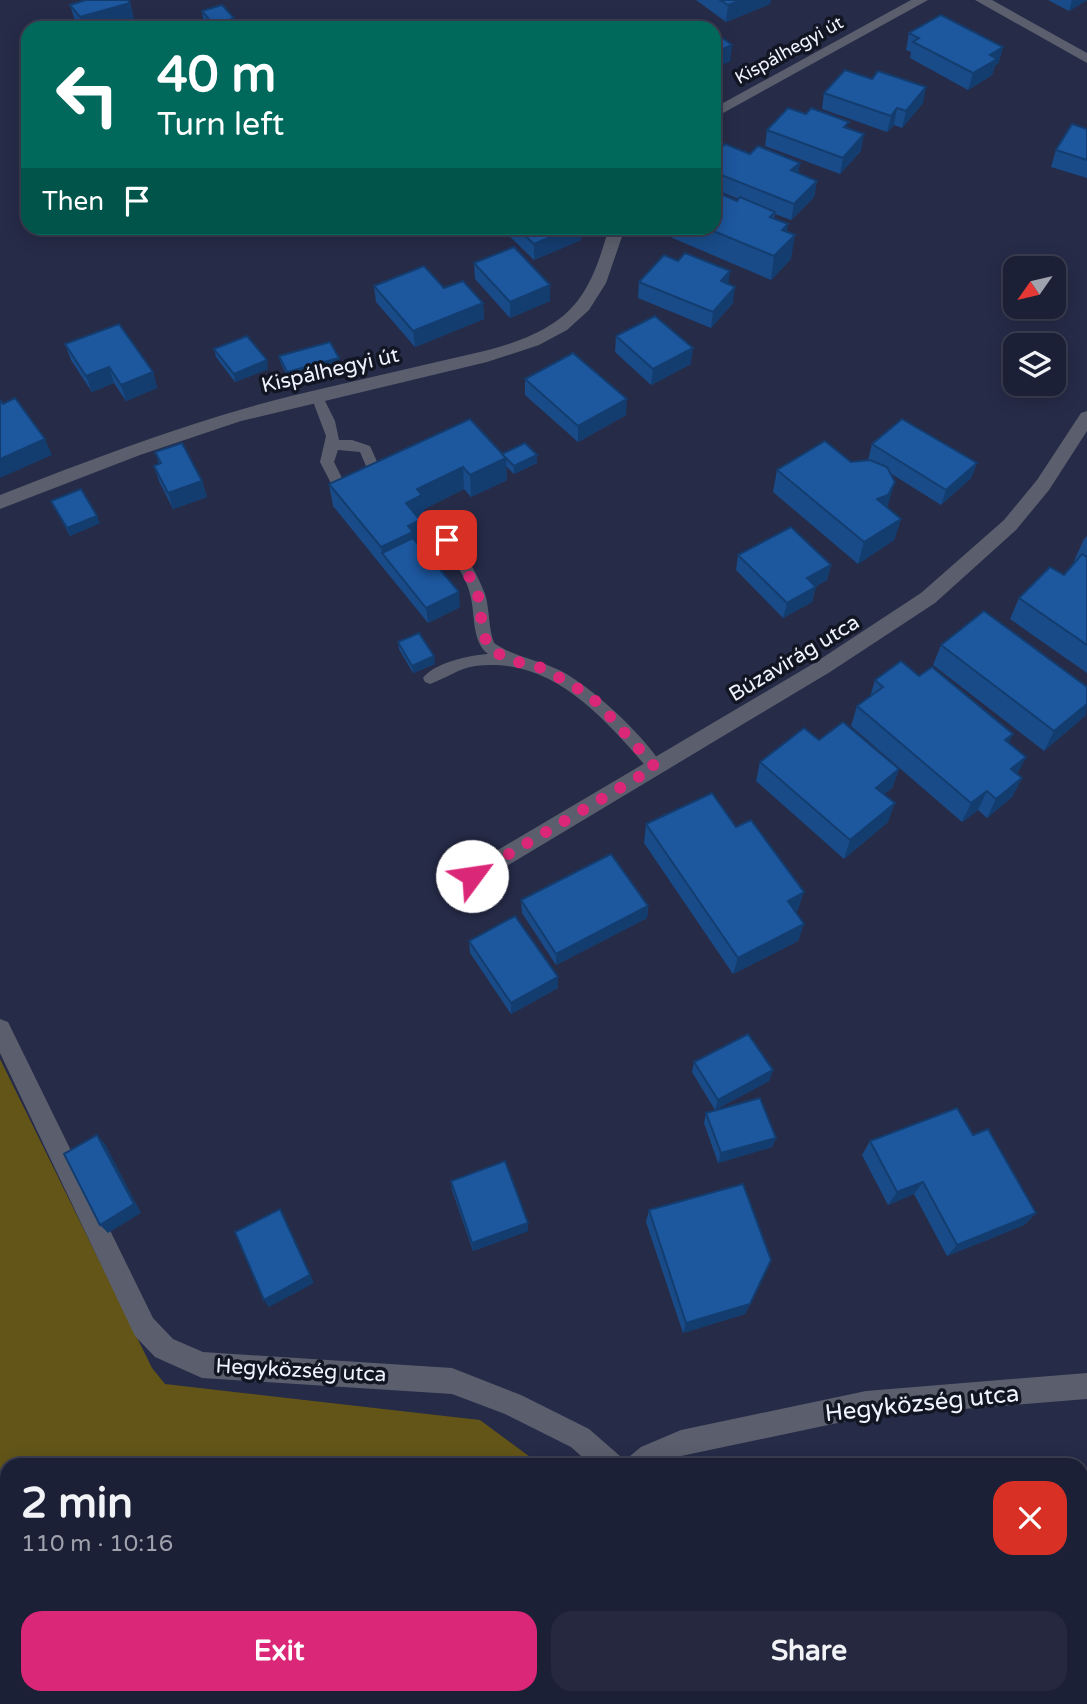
<!DOCTYPE html>
<html lang="en">
<head>
<meta charset="utf-8">
<style>
  body { margin:0; font-family:"Varela Round",sans-serif; background:#25283e; color:#f1f3f6; height:100vh; display:flex; flex-direction:column; font-size:26px; white-space:nowrap }
  * { box-sizing:border-box; margin:0 }
  p { font-size:23px; color:#a0a3ad }
  .icon { flex:none; width:38px; height:38px; fill:none; stroke:currentColor; stroke-width:2; stroke-linecap:round; stroke-linejoin:round }
  .map { position:relative; flex:1; overflow:hidden }
  .panel { position:absolute; left:0px; top:1458px; width:1088px; height:247px; display:flex; flex-direction:column; background:#1c2036; border-radius:21px 21px 0 0; box-shadow:0 4px 18px #0003,0 0 0 2px #3a3e51 }
  .panel>* { flex:none }
  .hud { position:absolute; left:21px; top:21px; width:700px; height:214px; border-radius:21px; box-shadow:0 4px 18px #0003,0 0 0 2px #3a3e51; background:#00695c; color:#fff; overflow:hidden }
  .needle { width:46px; rotate:236deg }
  .fabs { position:absolute; left:1003px; top:256px; display:grid; gap:14px }
  .fabs a { display:grid; place-items:center; width:63px; height:63px; border-radius:14px; background:#1c2036; box-shadow:0 4px 18px #0003,0 0 0 2px #3a3e51; font-size:35px }
  .pin { position:absolute; display:grid; place-items:center; width:60px; height:60px; color:#fff; margin:-30px; border-radius:14px; box-shadow:0 4px 10px #0006 }
  .me { position:absolute; width:77px; margin:-38px; rotate:59deg; stroke-linejoin:round; filter:drop-shadow(0 0 5px #0008) }
  .turn { display:flex; align-items:center; gap:24px; height:147px; padding:0 21px; font-size:32px }
  .turn .icon { width:91px; height:91px; stroke-width:2.5 }
  .turn b { display:block; font-size:49px; line-height:60px }
  .then { display:flex; align-items:center; height:66px; padding:0 21px; background:#0003; gap:14px; font-size:26px }
  .round { display:grid; place-items:center; flex:none; width:74px; height:74px; border-radius:21px; background:#25283e }
  .overview { display:flex; align-items:center; justify-content:space-between; height:119px; padding:0 21px }
  h1 { font-size:42px; font-weight:800; line-height:52px }
  .action { display:flex; gap:14px; margin-top:auto; padding:14px 21px }
  .action a { flex:1; height:80px; border-radius:21px; background:#db2777; color:#fff; font-size:28px; font-weight:800; line-height:80px; text-align:center }
  .action a+a { background:#25283e; color:#f1f3f6 }
  .map>svg:first-child { display:block }
  .green { fill:#635518 }
  .lines { fill:none; stroke-linecap:round; stroke-linejoin:round }
  .lane { fill:#5b5f6d; fill-rule:evenodd }
  .street { fill:#5b5f6d; fill-rule:evenodd }
  .wall { fill:#194b88 }
  .shaded-wall { fill:#143d6f }
  .building { fill:#1d579e; stroke:#143d6f; stroke-width:2 }
  .route { stroke:#db2777; stroke-width:12; stroke-dasharray:0 21.6 }
  .labels { text-anchor:middle; stroke-width:7; stroke-linejoin:round; paint-order:stroke }
  .far-street-label { font-size:18px; fill:#f0f2fe; stroke:#121522 }
  .street-label { font-size:21px; fill:#f0f2fe; stroke:#121522 }
  .near-street-label { font-size:24px; fill:#f0f2fe; stroke:#121522 }
</style>
</head>
<body>
<div class="map">
<svg width="1087" height="1704" viewBox="0 0 1087 1704">
  <rect width="100%" height="100%" fill="#262b48"/>
  <!-- green -->
  <polygon class="green" points="0,1059 152,1368 165,1384 480,1420 541,1465 7,1465 7,1698 621,1698 621,1704 0,1704"/>
  <g class="lines">
    <!-- lane -->
    <g class="lane">
      <polygon points="317,392 321,393 335,421 339,440 352,440 370,446 384,477 382,480 372,480 360,452 338,450 334,462 347,488 340,493 335,491 320,462 326,436 311,396"/>
      <path d="M447 535C460 540 480 580 485 594 490 610 488 627 494 643 514 657 537 659 559 670 590 685 646 737 663 767L660 771H650C604 718 552 656 475 666 459 668 445 679 430 684L425 682 423 678C434 663 470 655 488 654 472 642 475 616 471 598 467 576 451 558 440 540Z"/>
    </g>
    <!-- street -->
    <g class="street">
      <polygon points="911,0 928,0 714,118 714,108"/>
      <polygon points="975,0 992,0 1087,53 1087,63"/>
      <path d="M609 228H625L606 283 589 310 567 330 539 345 487 362 241 421 140 455 0 509V495C95 458 191 421 291 396 340 384 391 373 441 361 480 352 521 345 555 322 588 300 598 264 609 228Z"/>
      <polygon points="1087,411 1087,431 1049,490 1016,530 935,603 830,672 480,882 472,885 464,882 461,876 464,870 816,662 921,593 1004,520 1037,480 1081,413"/>
      <polygon points="0,1019 8,1022 153,1318 173,1339 203,1352 452,1368 521,1395 589,1429 620,1456 624,1465 591,1465 571,1447 505,1414 452,1394 202,1378 155,1357 135,1336 0,1053"/>
      <polygon points="1087,1373 1087,1399 866,1417 681,1456 661,1465 626,1465 630,1456 641,1447 681,1430 866,1391"/>
      <rect x="626" y="1698" width="28" height="6"/>
    </g>
  </g>
  <!-- wall -->
  <g class="wall">
    <polygon points="82,0 128,0 130,3 134,19 104,28 80,28 75,21 70,5 82,1"/>
    <polygon points="696,0 771,0 770,4 726,22"/>
    <polygon points="1048,0 1087,0 1069,11"/>
    <polygon points="202,11 234,18 236,26 210,27 203,19"/>
    <polygon points="909,33 1003,47 998,64 995,65 992,75 968,90 910,58 911,52 906,50"/>
    <polygon points="824,93 923,103 902,128 894,125 887,132 822,109"/>
    <polygon points="806,114 848,128 861,151 840,174 765,146 767,130"/>
    <polygon points="1087,129 1087,178 1051,167 1056,150"/>
    <polygon points="750,154 800,163 798,173 817,181 814,197 791,220 775,214 774,218 786,232 791,259 771,280 668,236 669,228 714,228 739,199 714,189 714,155"/>
    <polygon points="501,228 581,228 581,240 534,260"/>
    <polygon points="474,263 550,301 510,318 475,279"/>
    <polygon points="639,282 729,284 733,303 711,328 638,298"/>
    <polygon points="374,286 444,288 483,303 484,319 415,347 376,302"/>
    <polygon points="616,336 691,364 651,385 615,352"/>
    <polygon points="65,344 153,372 157,388 126,401 114,383 92,392 71,360"/>
    <polygon points="214,349 268,369 235,382 216,357"/>
    <polygon points="279,356 339,358 340,367 289,380 281,364"/>
    <polygon points="525,379 626,415 578,442 525,395"/>
    <polygon points="872,444 977,463 971,478 941,505 890,473 888,505 887,507 901,519 894,540 858,564 773,492 777,470 868,460"/>
    <polygon points="155,452 202,481 207,497 173,509 159,481 154,466 159,464"/>
    <polygon points="502,454 537,455 537,463 514,474 506,466 507,480 471,497 464,489 424,509 425,517 420,519 423,542 418,544 460,607 428,623 333,506 329,484"/>
    <polygon points="51,501 100,523 70,536"/>
    <polygon points="1087,536 1087,673 1010,619 1019,598 1064,575 1076,562 1074,561 1084,539"/>
    <polygon points="738,555 831,565 827,580 816,586 812,602 783,618 736,570"/>
    <polygon points="398,642 435,664 413,673 399,649"/>
    <polygon points="941,645 1086,715 1044,751 933,665"/>
    <polygon points="919,676 1013,734 1008,743 1026,757 1017,774 1022,778 1012,797 987,818 978,810 962,822 851,726 857,706 870,697 875,680"/>
    <polygon points="819,740 899,769 892,788 884,794 888,822 844,859 756,781 760,762"/>
    <polygon points="646,824 736,827 798,910 795,912 804,924 798,941 733,974 644,843"/>
    <polygon points="521,900 648,906 647,918 556,965 522,913"/>
    <polygon points="469,941 558,988 511,1014 470,953"/>
    <polygon points="694,1062 773,1070 769,1081 715,1110 692,1072"/>
    <polygon points="706,1113 776,1138 772,1147 718,1163 704,1123"/>
    <polygon points="870,1141 1036,1213 1024,1225 947,1256 914,1194 888,1205 862,1155"/>
    <polygon points="451,1181 528,1223 528,1231 473,1251 452,1190"/>
    <polygon points="649,1210 750,1304 745,1314 683,1333 646,1222"/>
  </g>
  <!-- shaded-wall -->
  <g class="shaded-wall">
    <polygon points="741,0 771,0 770,4 726,22 728,5"/>
    <polygon points="1072,0 1087,0 1069,11"/>
    <polygon points="130,3 134,19 104,28 83,28 80,17"/>
    <polygon points="234,18 236,26 215,28 214,25"/>
    <polygon points="732,45 730,62 714,68 714,53"/>
    <polygon points="1003,47 998,64 995,65 992,75 968,90 973,73 990,55"/>
    <polygon points="926,87 923,103 902,128 906,111"/>
    <polygon points="897,108 894,125 887,132 891,116"/>
    <polygon points="864,134 861,151 840,174 843,158"/>
    <polygon points="800,163 797,179 791,170"/>
    <polygon points="817,181 814,197 791,220 794,204"/>
    <polygon points="788,224 784,247 795,235 791,259 771,280 774,256 782,230"/>
    <polygon points="572,228 581,228 581,240 534,260 534,244"/>
    <polygon points="730,271 728,287 721,281"/>
    <polygon points="550,285 550,301 510,318 510,302"/>
    <polygon points="735,287 733,303 711,328 713,312"/>
    <polygon points="483,303 484,319 415,347 413,331"/>
    <polygon points="693,348 691,364 651,385 653,369"/>
    <polygon points="339,358 340,367 289,380 287,372"/>
    <polygon points="267,360 268,369 235,382 234,374"/>
    <polygon points="109,367 114,383 92,392 86,376"/>
    <polygon points="153,372 157,388 126,401 121,385"/>
    <polygon points="627,399 626,415 578,442 578,426"/>
    <polygon points="45,439 52,455 0,478 0,459"/>
    <polygon points="537,455 537,463 514,474 514,466"/>
    <polygon points="506,458 507,480 471,497 470,475"/>
    <polygon points="977,463 971,478 941,505 946,490"/>
    <polygon points="463,467 464,489 424,509 425,517 408,525 406,503 417,489"/>
    <polygon points="202,481 207,497 173,509 168,493"/>
    <polygon points="895,482 888,505 882,517 877,499"/>
    <polygon points="97,516 100,523 70,536 67,528"/>
    <polygon points="901,519 894,540 858,564 864,542"/>
    <polygon points="420,520 423,542 414,546 382,553 381,547 408,526"/>
    <polygon points="831,565 827,580 804,593 807,578"/>
    <polygon points="816,587 812,602 783,618 787,603"/>
    <polygon points="459,592 460,607 428,623 426,608"/>
    <polygon points="434,656 435,664 413,673 412,666"/>
    <polygon points="1087,704 1086,715 1044,751 1054,731"/>
    <polygon points="1013,734 1003,753 1005,740"/>
    <polygon points="1026,757 1016,776 1011,769"/>
    <polygon points="899,769 892,788 869,807 876,788"/>
    <polygon points="1022,778 1012,797 987,818 996,799"/>
    <polygon points="987,791 978,810 962,822 971,803"/>
    <polygon points="895,803 888,822 844,859 850,840"/>
    <polygon points="804,892 798,910 782,918 788,901"/>
    <polygon points="648,906 647,918 556,965 556,954"/>
    <polygon points="804,924 798,941 733,974 738,958"/>
    <polygon points="558,977 558,988 511,1014 511,1003"/>
    <polygon points="773,1070 769,1081 715,1110 718,1100"/>
    <polygon points="97,1135 105,1144 141,1213 108,1233 100,1225"/>
    <polygon points="776,1138 772,1147 718,1163 721,1153"/>
    <polygon points="923,1182 914,1194 888,1205 897,1192"/>
    <polygon points="280,1209 314,1283 269,1307 264,1300"/>
    <polygon points="1036,1213 1024,1225 947,1256 957,1245"/>
    <polygon points="528,1223 528,1231 473,1251 472,1243"/>
    <polygon points="750,1304 745,1314 683,1333 686,1323"/>
  </g>
  <!-- building -->
  <g class="building">
    <polygon points="86,0 128,0 130,3 80,17 70,5"/>
    <polygon points="720,0 741,0 728,5"/>
    <polygon points="222,5 234,18 214,25 202,11"/>
    <polygon points="941,15 1003,47 990,55 997,59 973,73 913,42 919,38 909,33"/>
    <polygon points="243,25 243,28 210,28 210,27"/>
    <polygon points="714,32 732,45 714,53"/>
    <polygon points="845,70 872,79 878,71 926,87 906,111 897,108 891,116 824,93"/>
    <polygon points="788,108 806,114 811,108 849,122 844,127 864,134 843,158 767,130"/>
    <polygon points="1072,124 1087,129 1087,160 1056,150"/>
    <polygon points="725,144 750,154 758,146 800,163 791,170 817,181 794,204 714,172 714,155"/>
    <polygon points="714,191 737,201 740,197 775,212 770,217 788,224 782,230 795,235 774,256 706,228 714,228"/>
    <polygon points="517,228 572,228 534,244"/>
    <polygon points="514,247 550,285 510,302 474,263"/>
    <polygon points="685,253 730,271 721,281 735,287 713,312 639,282 664,255 678,261"/>
    <polygon points="424,266 444,288 463,281 483,303 413,331 374,286"/>
    <polygon points="655,316 693,348 653,369 616,336"/>
    <polygon points="119,324 153,372 121,385 109,367 86,376 65,344"/>
    <polygon points="247,336 267,360 234,374 214,349"/>
    <polygon points="330,342 339,358 287,372 279,356"/>
    <polygon points="573,353 627,399 578,426 525,379"/>
    <polygon points="15,398 45,439 0,459 0,400 3,404"/>
    <polygon points="470,419 506,458 470,475 463,467 417,489 422,495 406,503 420,520 408,526 413,532 381,547 329,484"/>
    <polygon points="902,419 977,463 946,490 872,444"/>
    <polygon points="825,441 851,462 870,460 887,467 895,482 888,495 877,499 901,519 864,542 777,470"/>
    <polygon points="182,443 202,481 168,493 154,466 161,463 155,452"/>
    <polygon points="525,443 537,455 514,466 502,454"/>
    <polygon points="81,489 97,516 67,528 51,501"/>
    <polygon points="791,527 831,565 807,578 816,587 787,603 738,555"/>
    <polygon points="413,538 459,592 426,608 382,553"/>
    <polygon points="1082,554 1087,557 1087,645 1019,598 1050,567 1064,575"/>
    <polygon points="984,611 1087,687 1087,704 1054,731 941,645"/>
    <polygon points="419,633 434,656 412,666 398,642"/>
    <polygon points="901,661 919,676 932,667 1013,734 1005,740 1026,757 1011,769 1022,778 996,799 987,791 971,803 857,706 883,687 875,680"/>
    <polygon points="843,722 899,769 876,788 895,803 850,840 760,762 804,728 819,740"/>
    <polygon points="712,793 736,827 751,820 804,892 788,901 804,924 738,958 646,824"/>
    <polygon points="611,854 648,906 556,954 521,900"/>
    <polygon points="515,916 558,977 511,1003 469,941"/>
    <polygon points="748,1034 773,1070 718,1100 694,1062"/>
    <polygon points="760,1098 776,1138 721,1153 706,1113"/>
    <polygon points="957,1108 973,1135 988,1129 1036,1213 957,1245 923,1182 897,1192 870,1141"/>
    <polygon points="97,1135 134,1204 100,1225 64,1154"/>
    <polygon points="505,1161 528,1223 472,1243 451,1181"/>
    <polygon points="743,1184 771,1260 750,1304 686,1323 649,1210"/>
    <polygon points="280,1209 310,1275 264,1300 235,1232"/>
  </g>
  <g class="lines">
    <!-- route -->
    <polyline class="route" points="447,540 464,565 478,595 483,632 488,646 506,659 539,667 570,683 598,703 655,767 472,876"/>
  </g>
  <g class="labels">
    <!-- far-street labels -->
    <g class="far-street-label">
      <text transform="translate(789 50) rotate(-29)" y="6">Kispálhegyi út</text>
    </g>
    <!-- street labels -->
    <g class="street-label">
      <text transform="translate(330 370) rotate(-13)" y="7">Kispálhegyi út</text>
      <text transform="translate(794 658) rotate(-31)" y="7">Búzavirág utca</text>
      <text transform="translate(301 1370) rotate(3)" y="7">Hegyközség utca</text>
    </g>
    <!-- near-street labels -->
    <g class="near-street-label">
      <text transform="translate(922 1403) rotate(-6)" y="8">Hegyközség utca</text>
    </g>
  </g>
</svg>
<div class="fabs">
<a><svg class="needle" viewBox="-14 -14 28 28"><path d="M0-13l5 13h-10z" fill="#e53935"/><path d="M0 13l5-13h-10z" fill="#a0a3ad"/></svg></a>
<a><svg class="icon" aria-label="layers" viewBox="0 0 24 24"><path d="M12 4l9 5-9 5-9-5zM3 14l9 5 9-5"/></svg></a>
</div>
<div class="pin" style="left:447px;top:540px;background:#d93025"><svg class="icon" aria-label="arrive" viewBox="0 0 24 24"><path d="M6 21V4h12l-3 4 3 4H6"/></svg></div>
<svg class="me" style="left:472px;top:876px" viewBox="-20 -20 40 40"><circle r="19" fill="#fff"/><path d="M0-13L10 11 0 6-10 11z" fill="#db2777"/></svg>
<div class="hud">
<div class="turn"><svg class="icon" aria-label="left" viewBox="0 0 24 24"><path d="M17 20v-9H6M10 6l-5 5 5 5"/></svg><div><b>40 m</b>Turn left</div></div>
<div class="then">Then<svg class="icon" aria-label="arrive" viewBox="0 0 24 24"><path d="M6 21V4h12l-3 4 3 4H6"/></svg></div>
</div>
<section class="panel">
<div class="overview"><div><h1>2 min</h1><p>110 m · 10:16</p></div><a class="round" style="background:#d93025;color:#fff"><svg class="icon" aria-label="close" viewBox="0 0 24 24"><path d="M6 6l12 12M18 6L6 18"/></svg></a></div>
<div class="action"><a>Exit</a><a>Share</a></div>
</section>
</div>
</body>
</html>
